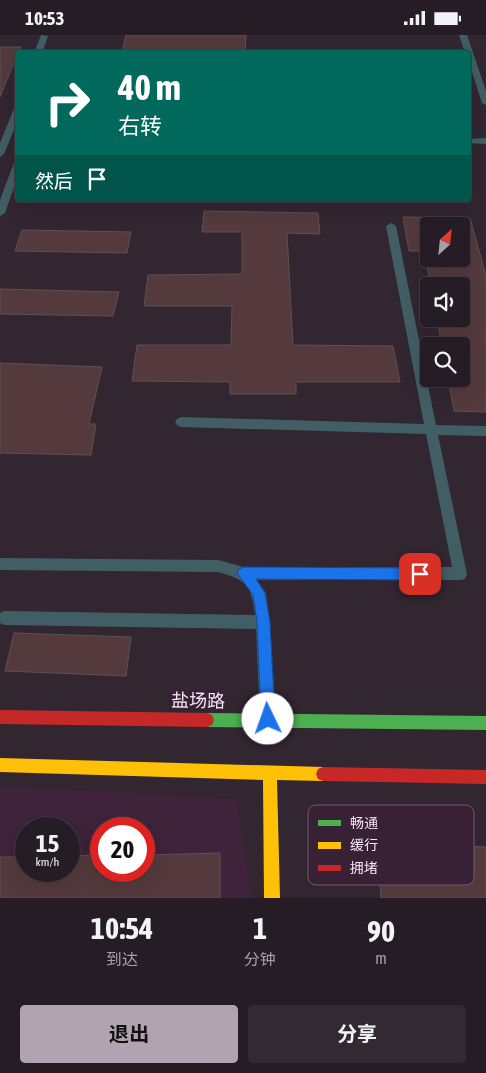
<!DOCTYPE html>
<html lang="zh">
<head>
<meta charset="utf-8">
<style>
  body { margin:0; font-family:"Asap Condensed","Noto Sans SC",sans-serif; background:#322932; color:#f1f3f6; height:100vh; display:flex; flex-direction:column; font-size:19px; white-space:nowrap }
  * { box-sizing:border-box; margin:0 }
  p { font-size:16px; color:#a4a1a7 }
  .icon { flex:none; width:28px; height:28px; fill:none; stroke:currentColor; stroke-width:2; stroke-linecap:round; stroke-linejoin:round }
  .map { position:relative; height:863px; overflow:hidden }
  .panel { display:flex; flex-direction:column; background:#261c25; flex:1 }
  .panel>* { flex:none }
  .hud { position:absolute; left:15px; top:15px; width:456px; height:152px; border-radius:5px; box-shadow:0 5px 20px #0002,0 0 0 1px #423a42; background:#00695c; color:#fff; overflow:hidden }
  .needle { width:32px; rotate:27deg }
  .buttons { position:absolute; left:420px; top:182px; display:grid; gap:10px }
  .buttons a { display:grid; place-items:center; width:50px; height:50px; border-radius:5px; background:#261c25; box-shadow:0 5px 20px #0002,0 0 0 1px #423a42; font-size:25px }
  .speed { position:absolute; left:15px; top:782px; display:flex; gap:10px; font-size:25px; font-weight:700; text-align:center }
  .speed>* { display:grid; place-content:center; width:65px; height:65px; border-radius:50%; background:#261c25; box-shadow:0 5px 20px #0002,0 0 0 1px #423a42; line-height:1 }
  .speed small { font-size:12px; font-weight:400 }
  .speed .limit { border:8px solid #d22; background:#fff; color:#111 }
  .pin { position:absolute; display:grid; place-items:center; width:42px; height:42px; color:#fff; margin:-21px; border-radius:10px; box-shadow:0 2px 8px #0006 }
  .me { position:absolute; width:55px; margin:-28px; rotate:357deg; stroke-linejoin:round; filter:drop-shadow(0 0 4px #0008) }
  .turn { display:flex; align-items:center; gap:18px; height:105px; padding:0 20px; font-size:22px }
  .turn .icon { width:65px; height:65px; stroke-width:2.5 }
  .turn b { display:block; font-size:35px; line-height:42px }
  .then { display:flex; align-items:center; height:48px; padding:0 20px; background:#0003; gap:10px; font-size:19px }
  .eta { display:flex; justify-content:space-evenly; align-items:center; height:85px; text-align:center }
  .eta b { font-size:30px; font-weight:700; line-height:35px }
  .action { display:flex; gap:10px; margin-top:auto; padding:10px 20px }
  .action a { flex:1; height:58px; border-radius:5px; background:#b1a3af; color:#111; font-size:20px; font-weight:700; line-height:58px; text-align:center }
  .action a+a { background:#322932; color:#f1f3f6 }
  .status { display:flex; justify-content:space-between; align-items:center; height:35px; padding:0 25px; background:#261c25; direction:ltr }
  .status svg { height:14px; fill:currentColor }
  .map>svg:first-child { display:block }
  .built { fill:#3e233b; fill-rule:evenodd }
  .building { fill:#543a3c; stroke:#5d5154; fill-rule:evenodd }
  .lines { fill:none; stroke-linecap:round; stroke-linejoin:round }
  .lane { fill:#425e65; fill-rule:evenodd }
  .fast { fill:#4caf50; fill-rule:evenodd }
  .slow { fill:#ffc107; fill-rule:evenodd }
  .jam { fill:#c62828; fill-rule:evenodd }
  .route { fill:#1a73e8; stroke:#114b97 }
  .labels { text-anchor:middle; stroke-width:5; stroke-linejoin:round; paint-order:stroke }
  .near-street-label { font-size:18px; fill:#f6e6f3; stroke:#382035 }
  .key { fill:#382035; stroke:#715b6e; stroke-width:1 }
  .key-label { font-size:14px; fill:#f6e6f3 }
</style>
</head>
<body>
<div class="status"><b>10:53</b><svg viewBox="0 0 49 12"><path d="M0 12V9h3v3zM5 12V6h3v6zM10 12V3h3v9zM15 12V0h3v12zM26 1h20v11H26zM47 4h2v5h-2z"/></svg></div>
<div class="map">
<svg width="486" height="863" viewBox="0 0 486 863">
  <rect width="100%" height="100%" fill="#322631"/>
  <!-- built -->
  <path class="built" d="M0 751 236 764 252 863H0ZM26 794H69V836H26ZM101 794H144V836H101Z"/>
  <!-- building -->
  <g class="building">
    <polygon points="126,0 246,0 245,18 122,18"/>
    <polygon points="0,12 21,12 18,18 0,62"/>
    <polygon points="204,176 318,178 320,199 287,198 293,310 393,311 400,347 296,347 296,359 230,359 230,347 132,346 137,310 231,310 232,271 144,271 148,240 242,239 242,197 202,197"/>
    <path d="M403 182 470 183 486 241V377L454 376 448 344H461V311H442L437 284H461V251H431L424 216H409ZM429 191H461V224H429Z"/>
    <polygon points="22,195 131,197 127,218 15,216"/>
    <polygon points="0,254 119,257 113,281 0,279"/>
    <polygon points="0,328 102,332 89,389 96,389 91,420 0,418"/>
    <polygon points="14,598 131,602 126,641 5,636"/>
    <polygon points="377,808 486,812 486,863 381,863"/>
    <polygon points="220,818 220,863 0,863 0,822 26,822 26,836 69,836 69,821 101,820 101,836 144,836 144,820"/>
  </g>
  <g class="lines">
    <!-- lane -->
    <g class="lane">
      <polygon points="41,0 48,1 42,18 34,18"/>
      <polygon points="459,0 467,0 486,56 486,70 482,68 469,28 469,18 465,18"/>
      <polygon points="15,71 18,71 18,85 4,119 0,122 0,108"/>
      <polygon points="486,103 486,109 469,108 469,104"/>
      <polygon points="15,125 18,125 18,141 5,178 0,181 0,165"/>
      <path d="M391 188 396 191 436 390 486 391V401L438 400 467 539 465 544 460 545H257L266 558 270 587 276 684 274 690 268 692 262 690 260 684 256 594 4 590 0 588V578L4 576 255 580C251 550 247 545 218 537L0 535V523L218 525 244 532H452L426 399 181 392 177 390 175 387 177 384 181 382 424 389 386 191Z"/>
    </g>
    <!-- fast -->
    <polygon class="fast" points="207,678 486,681 486,695 207,692 202,690 200,685 202,680"/>
    <!-- slow -->
    <polygon class="slow" points="0,723 323,732 328,734 330,739 328,744 323,746 277,745 280,863 264,863 263,745 0,737"/>
    <!-- jam -->
    <g class="jam">
      <polygon points="0,675 207,678 212,680 214,685 212,690 207,692 0,689"/>
      <polygon points="323,732 486,735 486,749 323,746 318,744 316,739 318,734"/>
    </g>
  </g>
  <!-- route -->
  <polygon class="route" points="244,532 420,533 425,535 427,539 425,543 420,545 256,544 265,558 270,587 275,684 273,690 268,692 263,690 261,684 257,587 253,560 237,538 239,534"/>
  <g class="labels">
    <!-- near-street labels -->
    <g class="near-street-label">
      <text transform="translate(198 666) rotate(1)" y="6">盐场路</text>
    </g>
  </g>
  <!-- legend -->
  <rect x="308" y="770" width="166" height="80" rx="8" class="key"/>
  <rect x="318" y="785" width="23" height="6" fill="#4caf50"/>
  <rect x="318" y="807" width="23" height="7" fill="#ffc107"/>
  <rect x="318" y="830" width="23" height="6" fill="#c62828"/>
  <g class="key-label">
    <text x="350" y="793">畅通</text>
    <text x="350" y="815">缓行</text>
    <text x="350" y="838">拥堵</text>
  </g>
</svg>
<div class="buttons">
<a><svg class="needle" viewBox="-14 -14 28 28"><path d="M0-13l5 13h-10z" fill="#e53935"/><path d="M0 13l5-13h-10z" fill="#a4a1a7"/></svg></a>
<a><svg class="icon" aria-label="sound" viewBox="0 0 24 24"><path d="M4 9h4l5-4v14l-5-4H4zM17 9q2 3 0 6"/></svg></a>
<a><svg class="icon" aria-label="search" viewBox="0 0 24 24"><circle cx="10" cy="10" r="6"/><path d="M15 15l6 6"/></svg></a>
</div>
<div class="speed"><div>15<small>km/h</small></div><div class="limit">20</div></div>
<div class="pin" style="left:420px;top:539px;background:#d93025"><svg class="icon" aria-label="arrive" viewBox="0 0 24 24"><path d="M6 21V4h12l-3 4 3 4H6"/></svg></div>
<svg class="me" style="left:268px;top:684px" viewBox="-20 -20 40 40"><circle r="19" fill="#fff"/><path d="M0-13L10 11 0 6-10 11z" fill="#1a73e8"/></svg>
<div class="hud">
<div class="turn"><svg class="icon" aria-label="right" viewBox="0 0 24 24"><path d="M7 20v-9h11M14 6l5 5-5 5"/></svg><div><b>40 m</b>右转</div></div>
<div class="then">然后<svg class="icon" aria-label="arrive" viewBox="0 0 24 24"><path d="M6 21V4h12l-3 4 3 4H6"/></svg></div>
</div>
</div>
<section class="panel">
<div class="eta">
<div><b>10:54</b><p>到达</p></div>
<div><b>1</b><p>分钟</p></div>
<div><b>90</b><p>m</p></div>
</div>
<div class="action"><a>退出</a><a>分享</a></div>
</section>
</body>
</html>
